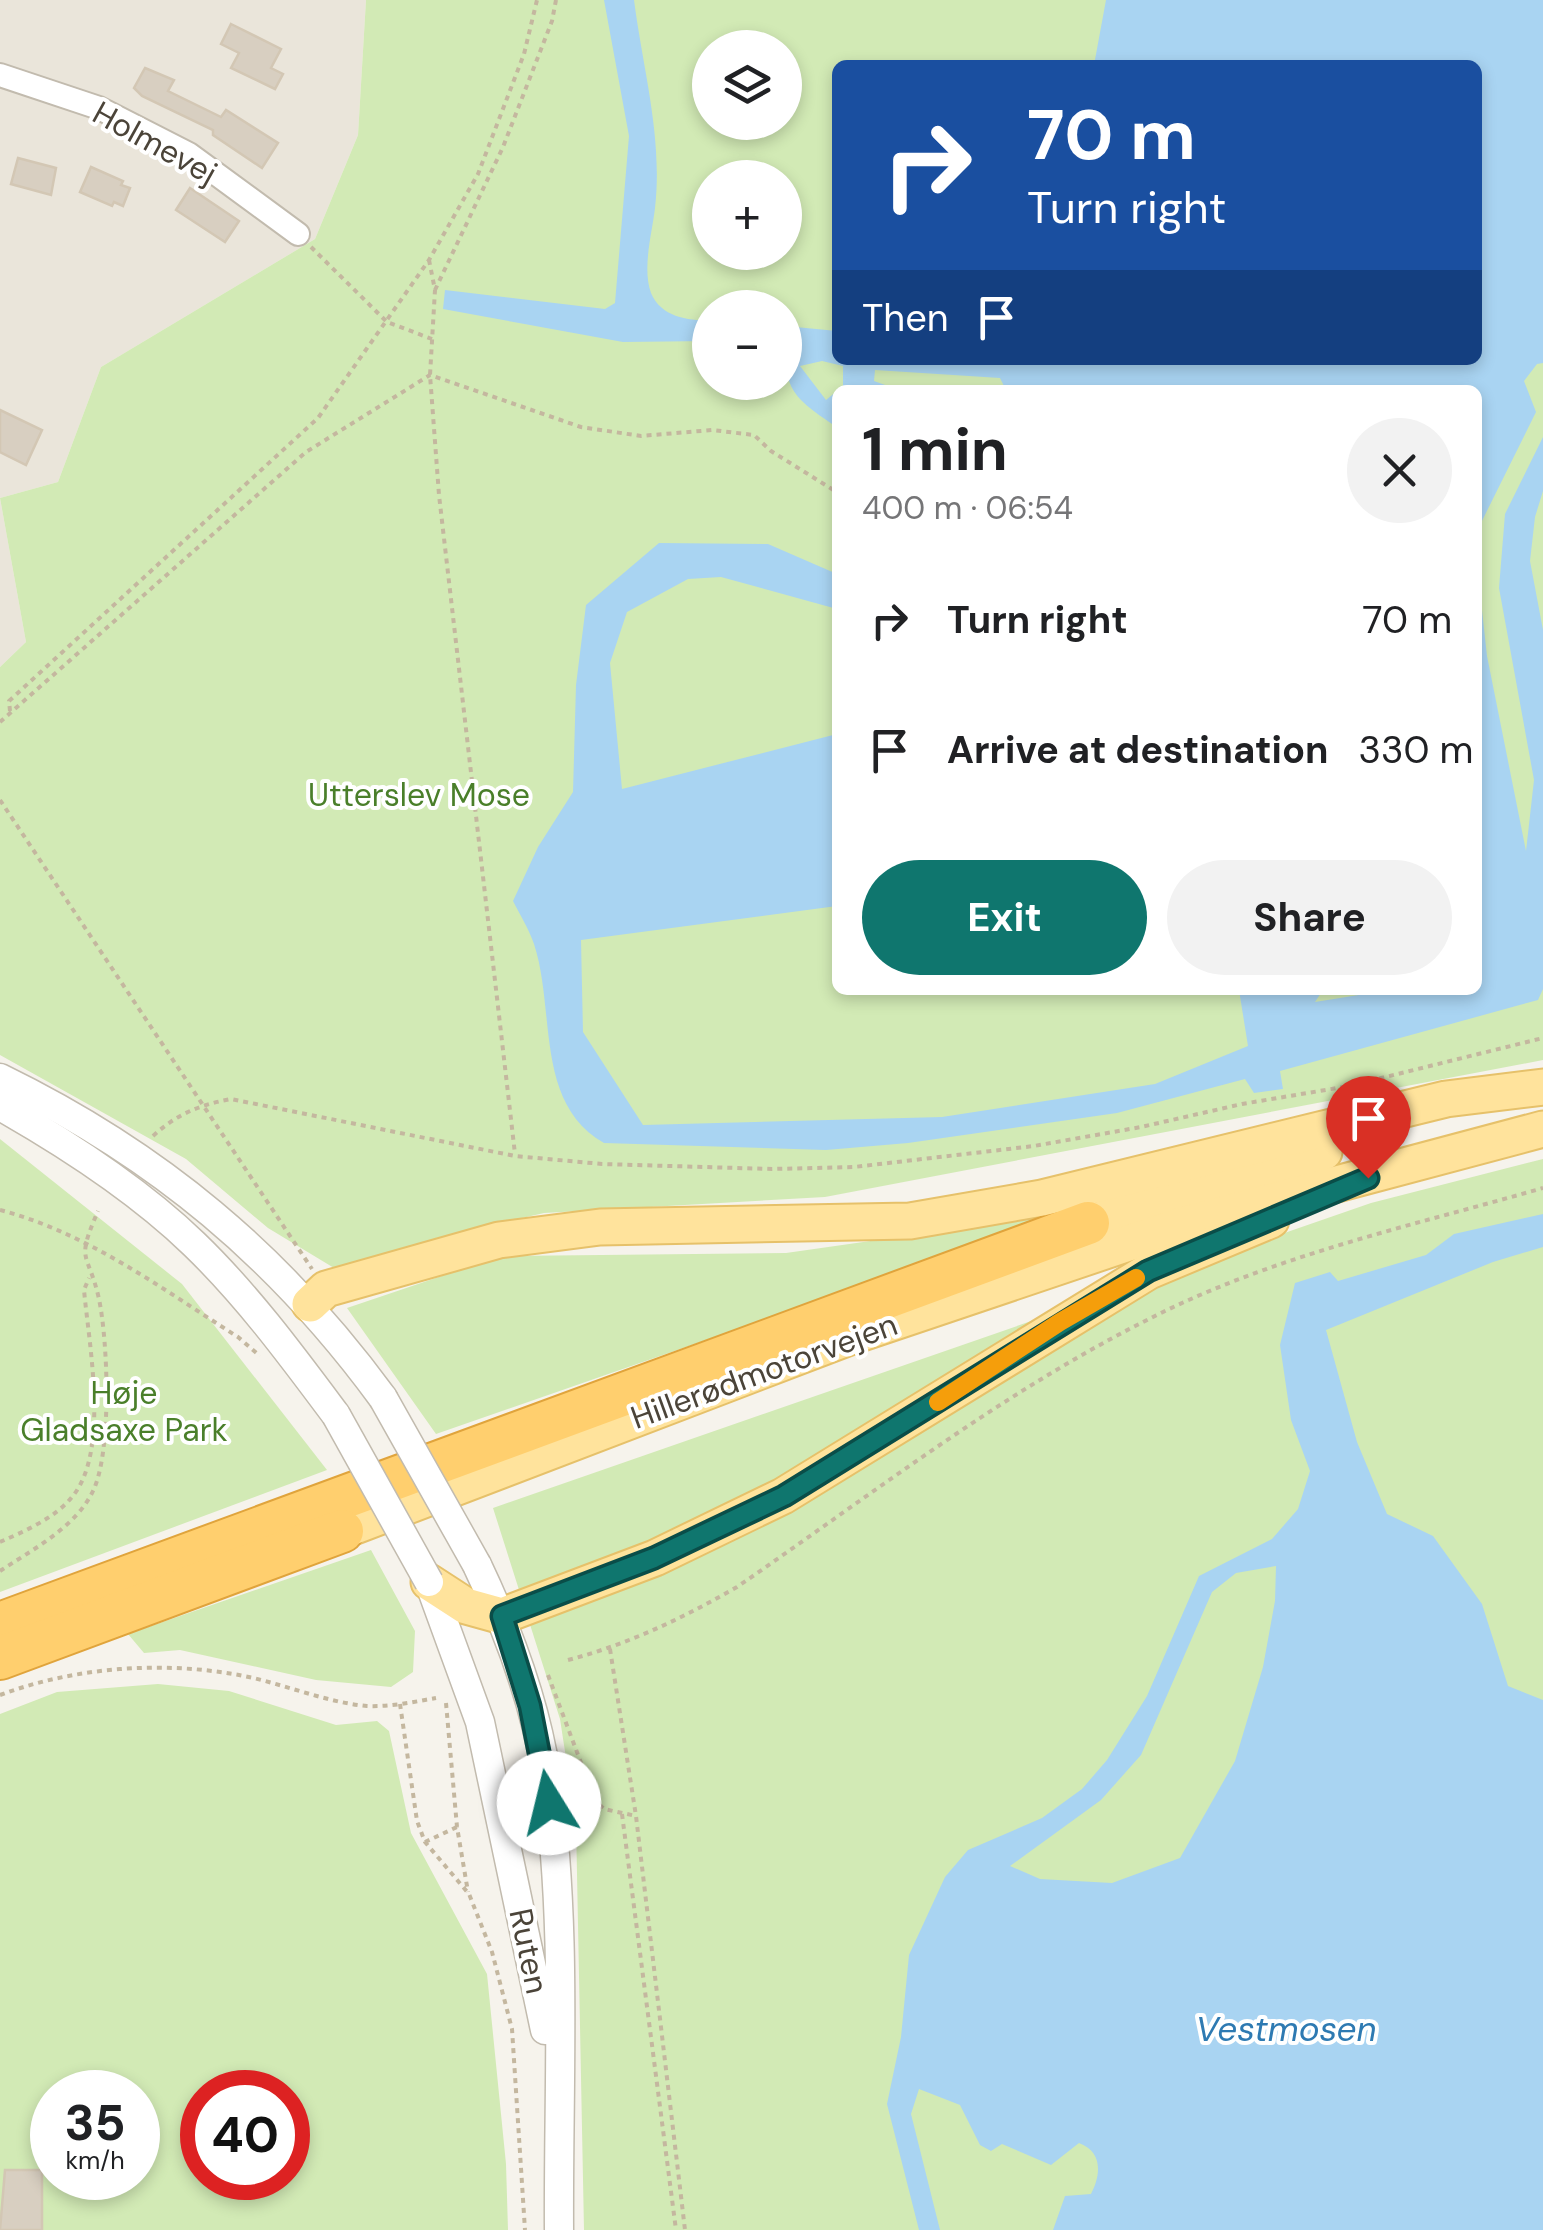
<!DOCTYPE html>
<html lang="en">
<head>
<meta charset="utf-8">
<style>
  body { margin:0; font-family:"DM Sans",sans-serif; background:#f2f2f2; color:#202124; height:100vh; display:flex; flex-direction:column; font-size:38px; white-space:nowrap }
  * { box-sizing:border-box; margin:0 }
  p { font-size:32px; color:#757577 }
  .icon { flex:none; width:55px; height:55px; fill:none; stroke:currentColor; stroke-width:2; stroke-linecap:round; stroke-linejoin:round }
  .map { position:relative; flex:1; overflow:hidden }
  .details { position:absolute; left:832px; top:385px; width:650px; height:610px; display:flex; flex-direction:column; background:#fff; border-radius:15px; box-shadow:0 5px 15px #0003 }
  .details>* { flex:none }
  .hud { position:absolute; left:832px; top:60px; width:650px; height:305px; border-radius:15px; box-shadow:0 5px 15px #0003; background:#1a4fa0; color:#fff; overflow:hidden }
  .fabs { position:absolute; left:692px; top:30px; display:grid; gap:20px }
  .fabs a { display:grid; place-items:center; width:110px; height:110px; border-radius:50%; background:#fff; box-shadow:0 5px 15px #0003; font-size:50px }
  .speed { position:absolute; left:30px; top:2070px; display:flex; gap:20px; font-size:50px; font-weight:700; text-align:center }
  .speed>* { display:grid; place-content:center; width:130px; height:130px; border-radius:50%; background:#fff; box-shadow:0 5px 15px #0003; line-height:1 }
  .speed small { font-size:25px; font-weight:400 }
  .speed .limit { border:15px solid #d22; background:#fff; color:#111 }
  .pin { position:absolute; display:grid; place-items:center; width:85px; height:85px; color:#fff; margin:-102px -42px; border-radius:50% 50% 50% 0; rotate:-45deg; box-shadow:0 0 10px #0007 }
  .pin .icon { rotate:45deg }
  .me { position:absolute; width:110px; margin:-55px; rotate:351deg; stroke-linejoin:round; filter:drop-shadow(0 0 8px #0008) }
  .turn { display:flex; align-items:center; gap:35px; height:210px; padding:0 30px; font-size:45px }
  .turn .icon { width:130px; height:130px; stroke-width:2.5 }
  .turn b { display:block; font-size:70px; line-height:85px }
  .then { display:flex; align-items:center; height:95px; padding:0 30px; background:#0003; gap:20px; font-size:38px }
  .round { display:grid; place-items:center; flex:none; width:105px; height:105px; border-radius:52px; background:#f2f2f2 }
  .overview { display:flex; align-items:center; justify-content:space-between; height:170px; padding:0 30px }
  h1 { font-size:60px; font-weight:700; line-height:75px }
  .primary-button { display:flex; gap:20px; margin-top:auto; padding:20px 30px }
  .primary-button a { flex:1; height:115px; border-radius:60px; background:#0f766e; color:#fff; font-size:40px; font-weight:700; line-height:115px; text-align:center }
  .primary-button a+a { background:#f2f2f2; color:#202124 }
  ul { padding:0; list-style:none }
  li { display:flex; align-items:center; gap:30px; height:130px; padding:0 30px }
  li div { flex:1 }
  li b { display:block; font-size:38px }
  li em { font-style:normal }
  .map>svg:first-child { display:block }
  .residential { fill:#eae5da }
  .green { fill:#d2eab5; fill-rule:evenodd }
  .water { fill:#a9d4f2; fill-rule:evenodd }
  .building { fill:#d8cfc1; stroke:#d3c7b4; stroke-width:2.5 }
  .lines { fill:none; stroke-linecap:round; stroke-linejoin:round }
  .minor-casing { stroke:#c2bbae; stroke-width:26 }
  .tertiary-casing { stroke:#c2bbae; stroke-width:31 }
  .primary-casing { stroke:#e6c16a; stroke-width:39 }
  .motorway-casing { stroke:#e0a43c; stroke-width:46 }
  .path { stroke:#c4b79f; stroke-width:4; stroke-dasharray:5 5; stroke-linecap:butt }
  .minor { stroke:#fff; stroke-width:22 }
  .tertiary { stroke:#fff; stroke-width:28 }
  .primary { stroke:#ffe39c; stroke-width:35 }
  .motorway { stroke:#ffcf6e; stroke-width:42 }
  .tertiary-bridge-casing { stroke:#c2bbae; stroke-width:31; stroke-linecap:butt }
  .tertiary-bridge { stroke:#fff; stroke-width:28 }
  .route-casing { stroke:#0a4d48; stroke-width:25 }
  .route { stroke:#0f766e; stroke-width:18 }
  .slow { stroke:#f59e0b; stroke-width:18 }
  .labels { text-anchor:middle; stroke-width:8; stroke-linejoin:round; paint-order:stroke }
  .street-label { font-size:32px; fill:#4b4439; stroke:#fff }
  .park-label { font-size:32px; fill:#4a7f2a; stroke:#fff }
  .water-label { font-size:35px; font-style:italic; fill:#2e7ab2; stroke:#fff }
</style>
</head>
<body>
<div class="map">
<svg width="1543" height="2230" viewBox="0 0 1543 2230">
  <rect width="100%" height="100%" fill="#f6f3ec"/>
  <!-- residential -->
  <polygon class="residential" points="0,0 366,0 358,135 315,239 101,367 58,482 0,498 26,642 0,667"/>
  <!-- green -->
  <g class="green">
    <path d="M366 0H1543V1060L825 1197 544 1213 458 1233 339 1271 268 1228 186 1159 0 1055V667L26 642 0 498 58 482 101 367 315 239 358 135ZM710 48H785V122H710ZM838 65H1478V360H838ZM710 178H785V252H710ZM710 308H785V382H710ZM838 390H1478V990H838Z"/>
    <polygon points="0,1139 182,1284 327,1470 0,1592"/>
    <polygon points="1543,1159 1543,2230 584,2230 576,1823 560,1719 493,1508 1371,1203"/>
    <polygon points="1074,1212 436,1434 347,1308 501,1256 786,1253"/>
    <polygon points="371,1550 415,1631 413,1672 391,1687 316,1680 180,1650 144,1653 128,1634"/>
    <path d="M158 1684 229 1691 336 1725 377 1721 389 1731 411 1833 487 1974 506 2164 508 2230H0V1714L57 1692ZM52 2092H138V2178H52ZM202 2092H288V2178H202Z"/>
  </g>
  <!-- water -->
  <g class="water">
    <path d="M604 0H634C643 70 663 137 655 208 652 234 642 268 651 293 661 317 687 320 710 321V341L623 342 443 309 445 290 605 309 615 303 629 136Z"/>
    <path d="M1106 0H1543V363L1537 364 1524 381 1536 412 1478 529V390H1006L1000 378 875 370 874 381 899 390H839L843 386V366L822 361 800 366 826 400 837 391V427C785 393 785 387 785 326L837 331 838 360H1478V65H1094Z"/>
    <path d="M1543 437V491L1535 517 1530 561 1543 630V989L1538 1000 1280 1071 1283 1089 1254 1093 1245 1079 1117 1113 908 1143 826 1150 604 1143C534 1103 556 1011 534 944 529 929 520 915 513 901L538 847 573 792 576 685 586 605 659 543 768 544 837 574V609L721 577 688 579 627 612 610 663 622 789 837 734V906L581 940 583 1032 643 1125 942 1117 1155 1084 1248 1046 1239 990H1323L1315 1002 1390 990H1478V574L1487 656 1526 851 1534 780 1499 588 1505 514Z"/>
    <path d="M1543 1214V1247L1493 1262 1326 1330 1357 1442 1387 1514 1433 1536 1482 1604 1508 1686 1543 1700V2230H1053L1065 2196 1091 2194C1101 2175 1103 2152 1079 2143L1051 2165 1002 2144 991 2151 980 2145 960 2105 919 2089 911 2114 940 2230H919L887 2104 901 2037 909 1955 945 1877 968 1850 1042 1818 1082 1789 1107 1760 1147 1696 1199 1576 1272 1539 1298 1509 1310 1471 1291 1420 1280 1345 1295 1283 1330 1272 1338 1281 1426 1255 1454 1234ZM1276 1566 1275 1601 1263 1667 1235 1761 1180 1858 1112 1883 1040 1879 1010 1866 1101 1800 1141 1755 1212 1592 1236 1573Z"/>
  </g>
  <!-- building -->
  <g class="building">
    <polygon points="231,24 281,49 271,68 283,74 275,89 231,68 239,53 221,44"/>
    <polygon points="145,68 174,80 168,91 221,117 226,110 278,143 262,168 213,135 213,130 142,96 134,88"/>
    <polygon points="18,158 56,168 51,195 11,184"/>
    <polygon points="91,167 123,181 121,185 130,188 123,206 114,202 112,206 80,192"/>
    <polygon points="190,188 239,221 225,242 176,210"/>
    <polygon points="0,410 42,430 26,465 0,452"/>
    <polygon points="5,2170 42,2170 42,2230 0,2230"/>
  </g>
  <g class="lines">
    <!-- minor casing -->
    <g class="minor-casing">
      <polyline id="minor" points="0,75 99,108 189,154 298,234"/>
    </g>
    <!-- tertiary casing -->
    <g class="tertiary-casing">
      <g id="tertiary">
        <path d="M0 1078C158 1155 279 1256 383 1398"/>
        <path d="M0 1106C67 1144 138 1190 194 1244 247 1295 292 1356 336 1415"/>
        <path d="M477 1565C508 1630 535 1701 546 1774 568 1922 558 2080 559 2230"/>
        <polyline points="429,1582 480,1722 545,2030"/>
      </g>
    </g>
    <!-- primary casing -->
    <g class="primary-casing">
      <g id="primary">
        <polyline points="1088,1223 1324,1152"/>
        <polyline points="310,1304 326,1289 499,1240 600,1227 910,1221 1042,1198 1446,1099 1543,1087"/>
        <polyline points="342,1531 847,1338 1179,1226 1543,1129"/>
        <polyline points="429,1582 466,1606 502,1616 655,1558 783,1496 1149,1271 1271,1220"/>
      </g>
    </g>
    <!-- motorway casing -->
    <g class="motorway-casing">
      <g id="motorway">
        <polyline points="0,1624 1088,1223"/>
        <polyline points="0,1658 342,1531"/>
      </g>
    </g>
    <!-- path -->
    <g class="path">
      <polyline points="311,247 387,322 432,339"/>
      <polyline points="429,260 435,290 430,375 439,495 515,1154"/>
      <polyline points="435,290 503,147 552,21 556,0"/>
      <polyline points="10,711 9,701 318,418 429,260 478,174 524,54 537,0"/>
      <polyline points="0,722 306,452 430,375 581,427 641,436 712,430 754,435 771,451 835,491"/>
      <polyline points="0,800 312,1269"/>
      <path d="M153 1136C177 1114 199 1105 231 1099L515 1156 602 1164 772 1169 854 1167 1034 1146 1141 1127 1242 1104 1349 1086 1543 1038"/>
      <path d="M0 1210C88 1233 162 1289 238 1337L260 1356"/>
      <path d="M0 1542C25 1531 55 1518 72 1497 110 1452 89 1345 84 1290L89 1278"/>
      <path d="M0 1571C32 1550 76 1527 93 1491 112 1452 108 1342 99 1299 88 1250 75 1264 98 1211"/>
      <polyline points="610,1649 636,1816 685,2230"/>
      <path d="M568 1660C629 1644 683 1618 737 1587 871 1495 1003 1392 1149 1319 1272 1256 1411 1226 1543 1188"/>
      <polyline points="548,1675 595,1800 604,1809 636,1816"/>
      <path d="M0 1695C72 1668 157 1661 233 1674 278 1681 322 1702 367 1706 390 1707 413 1702 436 1698"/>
      <polyline points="446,1703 457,1827 468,1892"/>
      <polyline points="400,1704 417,1821 425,1842 469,1894 492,1952 512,2029 525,2230"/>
      <polyline points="622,1814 676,2230"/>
      <polyline points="425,1842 457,1827"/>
    </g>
    <!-- minor -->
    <use href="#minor" class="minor"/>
    <!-- tertiary -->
    <use href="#tertiary" class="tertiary"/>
    <!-- primary -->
    <use href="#primary" class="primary"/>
    <!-- motorway -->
    <use href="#motorway" class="motorway"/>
    <!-- tertiary-bridge casing -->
    <g class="tertiary-bridge-casing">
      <g id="tertiary-bridge">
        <polyline points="383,1398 477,1565"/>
        <polyline points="336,1415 429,1582"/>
      </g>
    </g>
    <!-- tertiary-bridge -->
    <use href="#tertiary-bridge" class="tertiary-bridge"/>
  </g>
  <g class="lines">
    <!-- route casing -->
    <g class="route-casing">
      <polyline id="route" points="549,1803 530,1706 502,1616 654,1558 784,1496 1148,1271 1368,1178"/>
    </g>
    <!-- route -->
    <use href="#route" class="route"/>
    <!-- slow -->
    <polyline class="slow" points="938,1402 1060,1322 1136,1278"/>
  </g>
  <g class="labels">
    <!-- street labels -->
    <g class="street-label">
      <text transform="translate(155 143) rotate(29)" y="11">Holmevej</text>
      <text transform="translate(764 1371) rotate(-20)" y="11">Hillerødmotorvejen</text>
      <text transform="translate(529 1951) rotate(78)" y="11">Ruten</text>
    </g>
    <!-- park labels -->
    <g class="park-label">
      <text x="419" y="806">Utterslev Mose</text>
      <text x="124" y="1404">Høje<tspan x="124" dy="37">Gladsaxe Park</tspan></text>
    </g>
    <!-- water labels -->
    <g class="water-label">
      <text x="1286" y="2041">Vestmosen</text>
    </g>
  </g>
</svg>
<div class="fabs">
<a><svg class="icon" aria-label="layers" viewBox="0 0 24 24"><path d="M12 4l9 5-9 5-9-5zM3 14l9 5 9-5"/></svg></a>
<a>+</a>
<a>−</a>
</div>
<div class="speed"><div>35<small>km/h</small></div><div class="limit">40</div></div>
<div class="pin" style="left:1368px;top:1178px;background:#d93025"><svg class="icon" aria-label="arrive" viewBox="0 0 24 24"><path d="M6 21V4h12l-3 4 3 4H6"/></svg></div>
<svg class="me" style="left:549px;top:1803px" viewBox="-20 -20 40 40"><circle r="19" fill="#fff"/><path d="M0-13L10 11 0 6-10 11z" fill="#0f766e"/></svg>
<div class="hud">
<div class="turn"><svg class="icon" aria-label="right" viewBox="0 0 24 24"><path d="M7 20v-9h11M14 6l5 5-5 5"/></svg><div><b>70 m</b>Turn right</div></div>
<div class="then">Then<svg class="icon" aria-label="arrive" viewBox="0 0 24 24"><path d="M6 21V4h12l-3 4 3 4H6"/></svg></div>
</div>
<section class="details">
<div class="overview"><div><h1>1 min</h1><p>400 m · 06:54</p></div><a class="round"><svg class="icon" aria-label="close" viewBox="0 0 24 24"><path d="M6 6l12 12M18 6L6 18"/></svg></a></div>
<ul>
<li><svg class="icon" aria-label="right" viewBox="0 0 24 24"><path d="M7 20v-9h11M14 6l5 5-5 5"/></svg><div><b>Turn right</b></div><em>70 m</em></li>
<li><svg class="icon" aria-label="arrive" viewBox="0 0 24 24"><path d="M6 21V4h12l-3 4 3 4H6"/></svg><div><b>Arrive at destination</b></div><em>330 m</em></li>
</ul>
<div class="primary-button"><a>Exit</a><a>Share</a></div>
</section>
</div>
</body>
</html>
